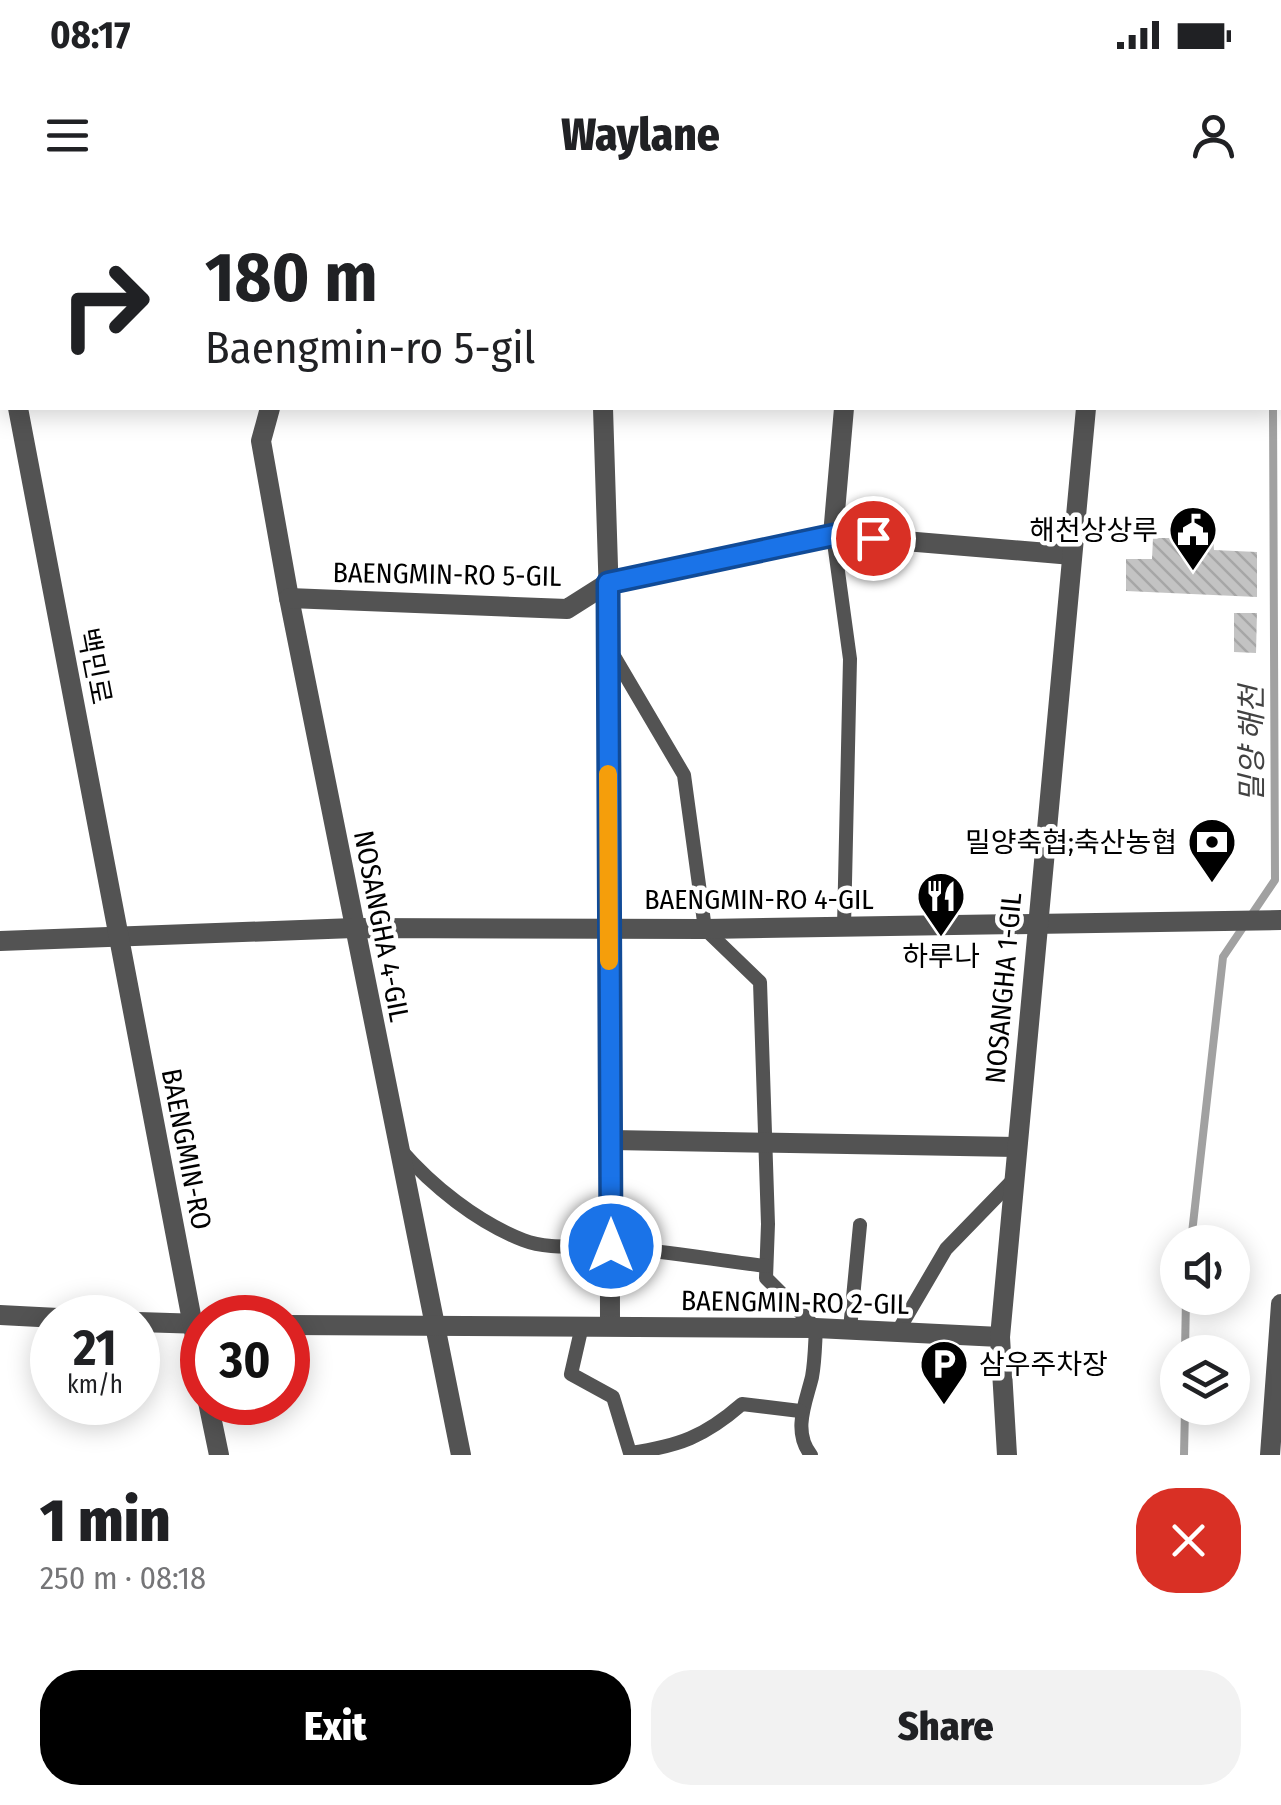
<!DOCTYPE html>
<html lang="en">
<head>
<meta charset="utf-8">
<style>
  body { margin:0; font-family:"Fira Sans Condensed","Noto Sans KR",sans-serif; background:#f2f2f2; color:#202124; height:100vh; display:flex; flex-direction:column; font-size:38px; white-space:nowrap }
  * { box-sizing:border-box; margin:0 }
  p { font-size:32px; color:#757577 }
  .icon { flex:none; width:55px; height:55px; fill:none; stroke:currentColor; stroke-width:2; stroke-linecap:round; stroke-linejoin:round }
  .map { position:relative; height:1255px; overflow:hidden }
  .details { display:flex; flex-direction:column; background:#fff; flex:1 }
  .details>* { flex:none }
  .top-card { position:absolute; left:0px; top:0px; width:1282px; height:210px; box-shadow:0 5px 25px #0003; background:#fff; color:#202124; overflow:hidden }
  .tools { position:absolute; left:1160px; top:1025px; display:grid; gap:20px }
  .tools a { display:grid; place-items:center; width:90px; height:90px; border-radius:50%; background:#fff; box-shadow:0 5px 25px #0003; font-size:50px }
  .speed { position:absolute; left:30px; top:1095px; display:flex; gap:20px; font-size:50px; font-weight:700; text-align:center }
  .speed>* { display:grid; place-content:center; width:130px; height:130px; border-radius:50%; background:#fff; box-shadow:0 5px 25px #0003; line-height:1 }
  .speed small { font-size:25px; font-weight:400 }
  .speed .limit { border:15px solid #d22; background:#fff; color:#111 }
  .pin { position:absolute; display:grid; place-items:center; width:85px; height:85px; color:#fff; margin:-42px; border:5px solid #fff; border-radius:50%; box-shadow:0 2px 10px #0007 }
  .me { position:absolute; width:110px; margin:-55px; rotate:0deg; stroke-linejoin:round; filter:drop-shadow(0 0 8px #0008) }
  .turn { display:flex; align-items:center; gap:35px; height:210px; padding:0 40px; font-size:45px }
  .turn .icon { width:130px; height:130px; stroke-width:2.5 }
  .turn b { display:block; font-size:70px; line-height:85px }
  .round { display:grid; place-items:center; flex:none; width:105px; height:105px; border-radius:40px; background:#f2f2f2 }
  .summary { display:flex; align-items:center; justify-content:space-between; height:170px; padding:0 40px }
  h1 { font-size:60px; font-weight:800; line-height:75px }
  .cta { display:flex; gap:20px; margin-top:auto; padding:20px 40px }
  .cta a { flex:1; height:115px; border-radius:40px; background:#000; color:#fff; font-size:40px; font-weight:800; line-height:115px; text-align:center }
  .cta a+a { background:#f2f2f2; color:#202124 }
  .status { display:flex; justify-content:space-between; align-items:center; height:70px; padding:0 50px; background:#fff; direction:ltr }
  .status svg { height:28px; fill:currentColor }
  header { display:flex; justify-content:space-between; align-items:center; height:130px; padding:0 40px; background:#fff; font-size:45px; font-weight:800 }
  .map>svg:first-child { display:block }
  .lines { fill:none; stroke-linecap:round; stroke-linejoin:round }
  .stream { stroke:#a1a1a1; stroke-width:8 }
  .building { fill:url(#building-back-hatch) }
  .service { stroke:#535353; stroke-width:14 }
  .minor { stroke:#535353; stroke-width:20 }
  .tertiary { stroke:#535353; stroke-width:20 }
  .route-casing { stroke:#114b97; stroke-width:25 }
  .route { stroke:#1a73e8; stroke-width:18 }
  .slow { stroke:#f59e0b; stroke-width:18 }
  .labels { text-anchor:middle; stroke-width:9; stroke-linejoin:round; paint-order:stroke }
  .poi-label { font-size:28px; fill:#000; stroke:#fff; text-anchor:end }
  .street-label { font-size:28px; fill:#000; stroke:#fff }
  .water-label { font-size:30px; font-style:italic; fill:#424242; stroke:#fff }
</style>
</head>
<body>
<div class="status"><b>08:17</b><svg viewBox="0 0 49 12"><path d="M0 12V9h3v3zM5 12V6h3v6zM10 12V3h3v9zM15 12V0h3v12zM26 1h20v11H26zM47 4h2v5h-2z"/></svg></div>
<header><svg class="icon" aria-label="menu" viewBox="0 0 24 24"><path d="M4 6h16M4 12h16M4 18h16"/></svg>Waylane<svg class="icon" aria-label="person" viewBox="0 0 24 24"><circle cx="12" cy="8" r="4"/><path d="M4 21q1-7 8-7t8 7"/></svg></header>
<div class="map">
<svg width="1281" height="1255" viewBox="0 0 1281 1255">
  <defs>
    <pattern id="building-back-hatch" width="6" height="6" patternUnits="userSpaceOnUse" patternTransform="scale(2.5)"><rect width="6" height="6" fill="#c3c3c3"/><path d="M-1 5l2 2M0 0l6 6M5-1l2 2" fill="none" stroke="#a6a6a6"/></pattern>
  </defs>
  <rect width="100%" height="100%" fill="#fff"/>
  <g class="lines">
    <!-- stream -->
    <g class="stream">
      <polyline points="1191,1042 1223,757 1275,680 1273,208"/>
      <polyline points="1185,1152 1186,1098"/>
      <polyline points="1184,1255 1185,1208"/>
    </g>
  </g>
  <!-- building -->
  <g class="building">
    <polygon points="1153,338 1213,338 1214,350 1257,352 1257,397 1126,391 1126,359 1152,359"/>
    <polygon points="1234,413 1257,413 1256,453 1234,452"/>
  </g>
  <g class="lines">
    <!-- service -->
    <g class="service">
      <polyline points="552,0 560,2"/>
      <polyline points="833,335 850,459 844,727"/>
      <path d="M611 451 684 575 705 729 760 782 768 1024 766 1078 816 1128C815 1144 815 1161 812 1177 806 1202 792 1231 811 1255"/>
      <path d="M400 949C432 986 477 1022 523 1040 551 1051 584 1044 614 1047 665 1051 716 1060 766 1066"/>
      <path d="M582 1126 571 1174 613 1197 630 1253C679 1246 704 1237 742 1204L800 1211"/>
      <polyline points="850,1129 860,1025"/>
      <polyline points="898,1131 946,1049 1014,979"/>
    </g>
    <!-- minor -->
    <g class="minor">
      <polyline points="1097,0 1098,2"/>
      <polyline points="360,2 361,0"/>
      <polyline points="607,2 607,0"/>
      <polyline points="0,169 2,170"/>
      <polyline points="270,208 261,241 289,398 461,1255"/>
      <polyline points="603,208 609,398 610,1126"/>
      <polyline points="833,335 844,208"/>
      <polyline points="289,398 567,409 608,383 833,335 1072,355"/>
      <polyline points="0,741 354,728 705,729 1281,720"/>
      <polyline points="612,940 1016,947"/>
      <polyline points="0,1115 58,1118"/>
      <polyline points="138,1122 202,1124"/>
      <polyline points="288,1125 816,1128 1000,1137"/>
      <polyline points="1007,1255 1000,1137 1086,208"/>
    </g>
    <!-- tertiary -->
    <g class="tertiary">
      <polyline points="937,0 943,2"/>
      <polyline points="0,111 2,124"/>
      <polyline points="1280,114 1281,114"/>
      <polyline points="1280,153 1281,155"/>
      <polyline points="18,208 202,1173"/>
      <polyline points="208,1202 219,1255"/>
      <polyline points="1270,1255 1281,1104"/>
    </g>
  </g>
  <g class="lines">
    <!-- route casing -->
    <g class="route-casing">
      <polyline id="route" points="611,1046 608,383 834,335 873,338"/>
    </g>
    <!-- route -->
    <use href="#route" class="route"/>
    <!-- slow -->
    <polyline class="slow" points="608,574 609,761"/>
  </g>
  <!-- icons -->
  <defs>
    <g id="civic-pin" transform="scale(2.5)"><path d="M0 17L-7.5 6A9.5 9.5 0 1 1 7.5 6Z" fill="#000" stroke="#fff"/><path d="M-.6-6.5H3V-4.5H.6V-3L4-1V1h2V6H-6V1h2V-1L-.6-3ZM-1.2 2.5V6h2.4V2.5Z" fill="#fff"/></g>
    <g id="bank-pin" transform="scale(2.5)"><path d="M0 17L-7.5 6A9.5 9.5 0 1 1 7.5 6Z" fill="#000" stroke="#fff"/><path d="M-6-4H6V4H-6ZM0-2.3a2.3 2.3 0 1 0 0 4.6a2.3 2.3 0 1 0 0-4.6Z" fill="#fff"/></g>
    <g id="restaurant-pin" transform="scale(2.5)"><path d="M0 17L-7.5 6A9.5 9.5 0 1 1 7.5 6Z" fill="#000" stroke="#fff"/><path d="M-5-6h1v4h1v-4h1v4h1v-4h1v5L-1.5 .5V6h-2V.5L-5-1ZM5-6V6H3V1.5H1.5Q1.5-4 5-6Z" fill="#fff"/></g>
    <g id="parking-pin" transform="scale(2.5)"><path d="M0 17L-7.5 6A9.5 9.5 0 1 1 7.5 6Z" fill="#000" stroke="#fff"/><path d="M-3.5-5.5H1a3.5 3.5 0 0 1 0 7H-1V5.5H-3.5ZM-1-3.4V-.6H.8a1.4 1.4 0 0 0 0-2.8Z" fill="#fff"/></g>
  </defs>
  <g fill-rule="evenodd">
    <use href="#civic-pin" x="1193" y="330"/>
    <use href="#bank-pin" x="1212" y="642"/>
    <use href="#restaurant-pin" x="941" y="696"/>
    <use href="#parking-pin" x="944" y="1164"/>
  </g>
  <g class="labels">
    <!-- poi labels -->
    <g class="poi-label">
      <text x="1158" y="340">해천상상루</text>
      <text x="1177" y="652">밀양축협;축산농협</text>
      <text x="941" y="766" text-anchor="middle">하루나</text>
      <text x="979" y="1174" text-anchor="start">삼우주차장</text>
    </g>
    <!-- street labels -->
    <g class="street-label">
      <text transform="translate(447 374) rotate(1)" y="10">BAENGMIN-RO 5-GIL</text>
      <text transform="translate(95 466) rotate(79)" y="10">백민로</text>
      <text x="759" y="709">BAENGMIN-RO 4-GIL</text>
      <text transform="translate(382 726) rotate(79)" y="10">NOSANGHA 4-GIL</text>
      <text transform="translate(1003 788) rotate(-85)" y="10">NOSANGHA 1-GIL</text>
      <text transform="translate(187 949) rotate(79)" y="10">BAENGMIN-RO</text>
      <text transform="translate(795 1102) rotate(1)" y="10">BAENGMIN-RO 2-GIL</text>
    </g>
    <!-- water labels -->
    <g class="water-label">
      <text transform="translate(1252 544) rotate(-90)" y="10">밀양 해천</text>
    </g>
  </g>
</svg>
<div class="tools">
<a><svg class="icon" aria-label="sound" viewBox="0 0 24 24"><path d="M4 9h4l5-4v14l-5-4H4zM17 9q2 3 0 6"/></svg></a>
<a><svg class="icon" aria-label="layers" viewBox="0 0 24 24"><path d="M12 4l9 5-9 5-9-5zM3 14l9 5 9-5"/></svg></a>
</div>
<div class="speed"><div>21<small>km/h</small></div><div class="limit">30</div></div>
<div class="pin" style="left:873px;top:338px;background:#d93025"><svg class="icon" aria-label="arrive" viewBox="0 0 24 24"><path d="M6 21V4h12l-3 4 3 4H6"/></svg></div>
<svg class="me" style="left:611px;top:1046px" viewBox="-20 -20 40 40"><circle r="17" fill="#1a73e8" stroke="#fff" stroke-width="3"/><path d="M0-11L8 9 0 5-8 9z" fill="#fff"/></svg>
<div class="top-card">
<div class="turn"><svg class="icon" aria-label="right" viewBox="0 0 24 24"><path d="M7 20v-9h11M14 6l5 5-5 5"/></svg><div><b>180 m</b>Baengmin-ro 5-gil</div></div>
</div>
</div>
<section class="details">
<div class="summary"><div><h1>1 min</h1><p>250 m · 08:18</p></div><a class="round" style="background:#d93025;color:#fff"><svg class="icon" aria-label="close" viewBox="0 0 24 24"><path d="M6 6l12 12M18 6L6 18"/></svg></a></div>
<div class="cta"><a>Exit</a><a>Share</a></div>
</section>
</body>
</html>
